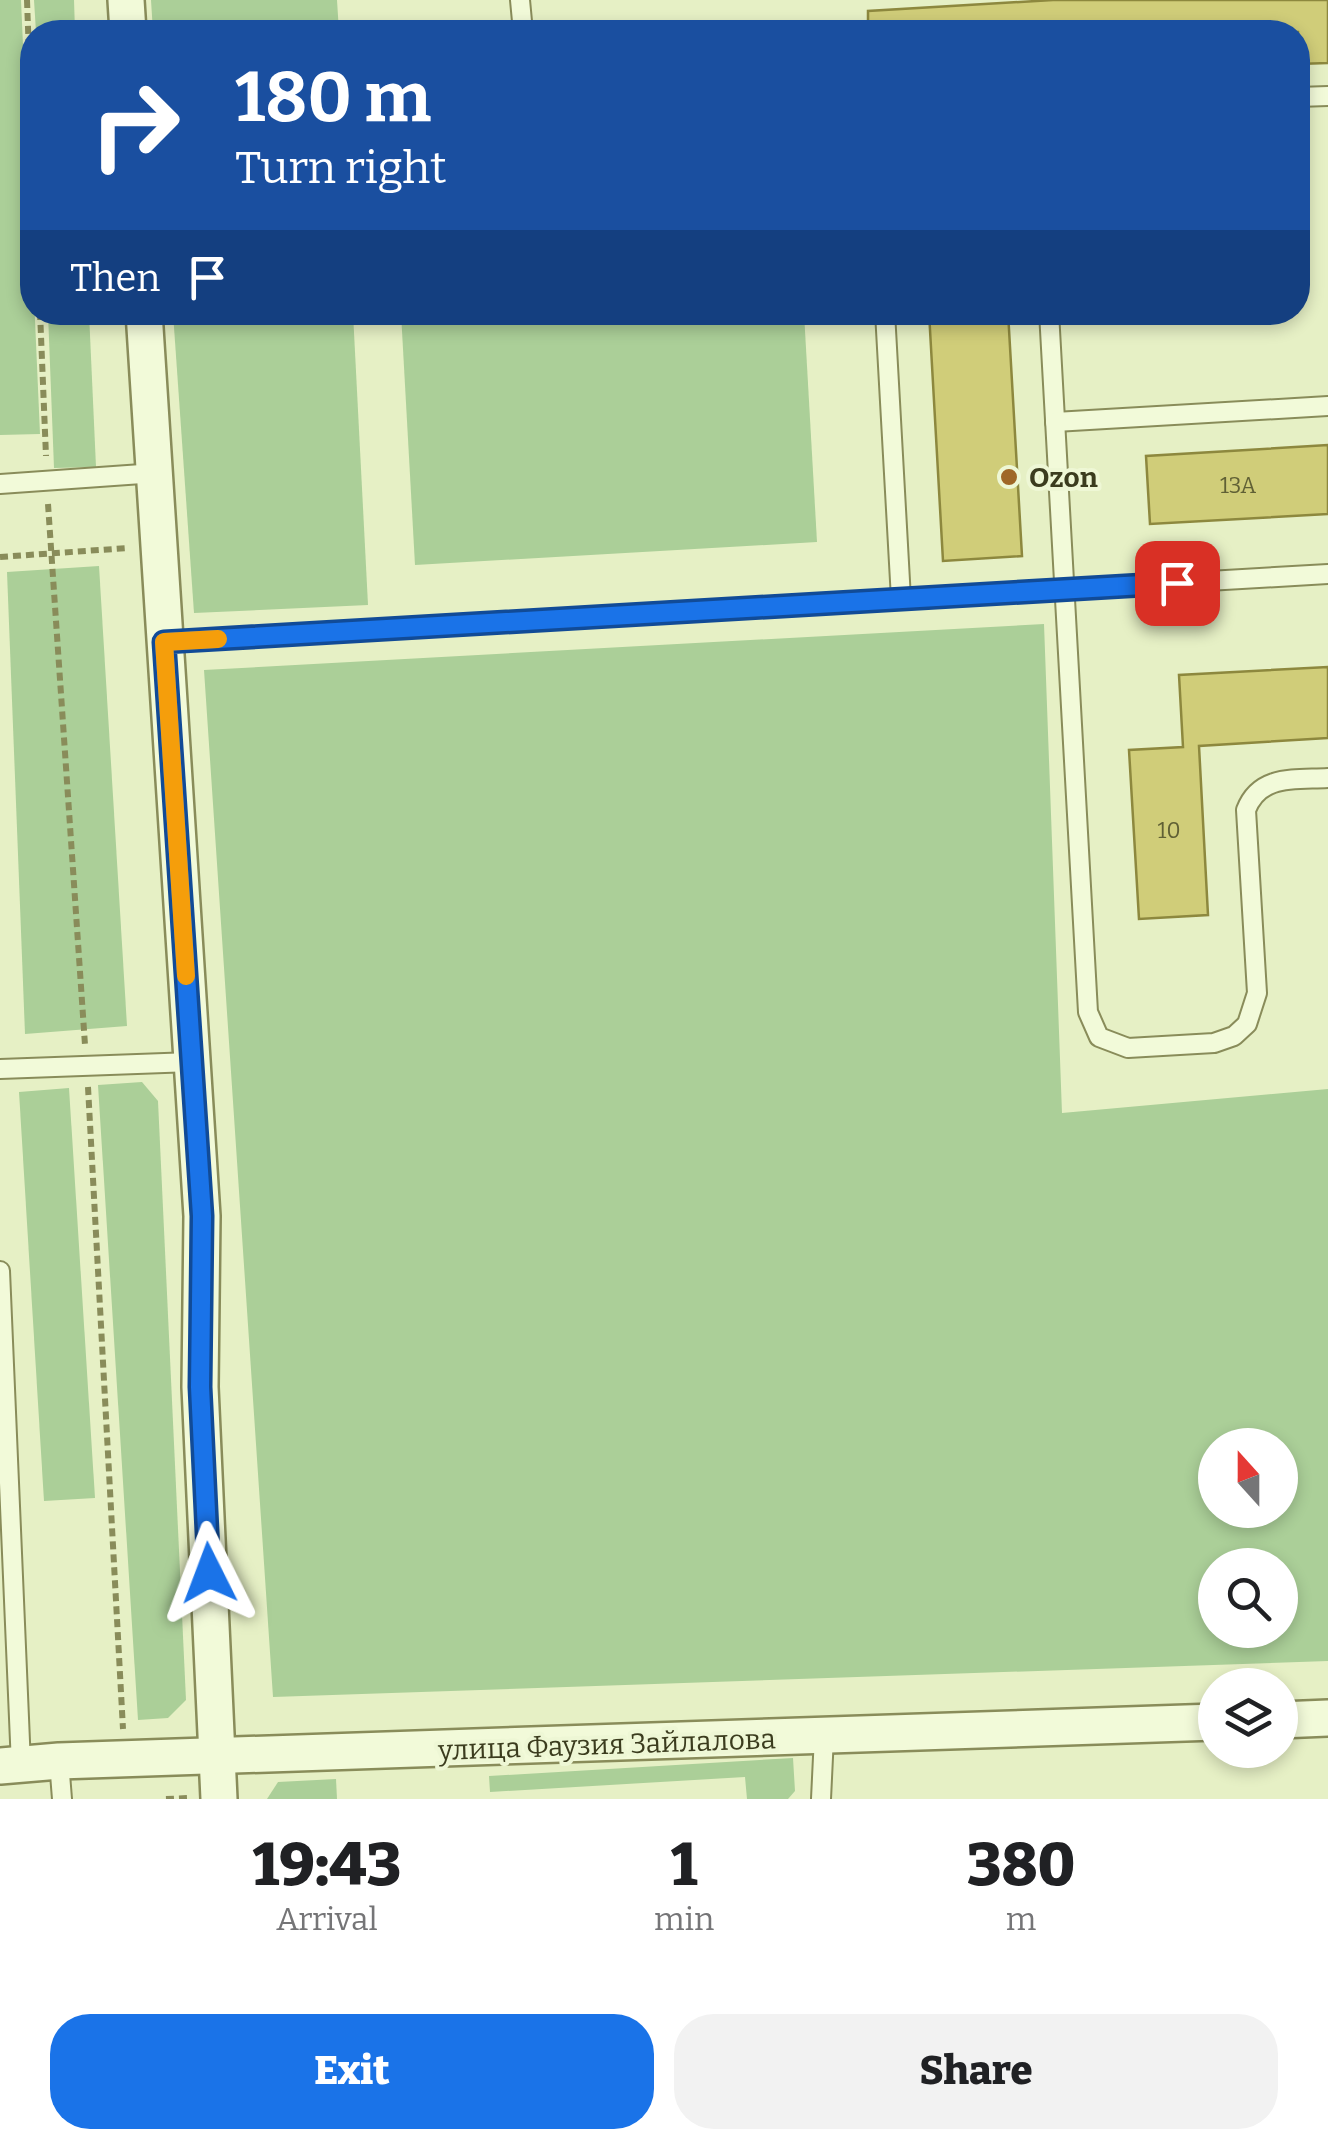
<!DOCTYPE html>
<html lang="en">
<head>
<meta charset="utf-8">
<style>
  body { margin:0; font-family:Bitter,serif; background:#f2f2f2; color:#202124; height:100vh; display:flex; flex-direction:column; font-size:38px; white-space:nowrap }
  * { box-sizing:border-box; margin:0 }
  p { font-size:32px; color:#757577 }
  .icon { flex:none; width:55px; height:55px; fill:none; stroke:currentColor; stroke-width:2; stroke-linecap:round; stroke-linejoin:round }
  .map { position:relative; height:1799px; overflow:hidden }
  .sheet { display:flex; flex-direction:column; background:#fff; flex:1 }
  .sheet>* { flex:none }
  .hud { position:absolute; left:20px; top:20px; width:1290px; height:305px; border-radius:40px; box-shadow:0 5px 15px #0003; background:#1a4fa0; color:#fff; overflow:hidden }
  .needle { width:65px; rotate:339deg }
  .fabs { position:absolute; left:1198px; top:1428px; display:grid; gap:20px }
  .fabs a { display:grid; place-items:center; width:100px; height:100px; border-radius:50%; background:#fff; box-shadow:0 5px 15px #0003; font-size:50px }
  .pin { position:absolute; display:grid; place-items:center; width:85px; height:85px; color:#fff; margin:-42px; border-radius:20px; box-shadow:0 5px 15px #0006 }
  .me { position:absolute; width:110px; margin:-55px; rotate:357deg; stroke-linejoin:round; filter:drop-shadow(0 0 8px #0008) }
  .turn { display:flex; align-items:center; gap:35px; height:210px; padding:0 50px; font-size:45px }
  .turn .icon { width:130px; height:130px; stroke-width:2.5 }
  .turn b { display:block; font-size:70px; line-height:85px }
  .then { display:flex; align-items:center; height:95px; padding:0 50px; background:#0003; gap:20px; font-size:38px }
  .eta { display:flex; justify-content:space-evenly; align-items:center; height:170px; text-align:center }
  .eta b { font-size:60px; font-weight:800; line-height:70px }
  .action { display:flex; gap:20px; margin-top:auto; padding:20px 50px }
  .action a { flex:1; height:115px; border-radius:40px; background:#1a73e8; color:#fff; font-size:40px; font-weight:800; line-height:115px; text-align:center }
  .action a+a { background:#f2f2f2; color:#202124 }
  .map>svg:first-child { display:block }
  .green { fill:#abcf98; fill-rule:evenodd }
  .building { fill:#d0cd79; stroke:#8d883e; stroke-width:2.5 }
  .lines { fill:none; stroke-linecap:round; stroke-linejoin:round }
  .lane-casing { stroke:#898c5a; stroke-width:22 }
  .street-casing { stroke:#898c5a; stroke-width:40 }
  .path { stroke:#898c5a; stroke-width:6; stroke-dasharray:8 5; stroke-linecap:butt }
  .lane { stroke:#f2fad9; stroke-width:18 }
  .street { stroke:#f2fad9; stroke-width:35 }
  .route-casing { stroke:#114b97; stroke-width:25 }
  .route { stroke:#1a73e8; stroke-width:18 }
  .slow { stroke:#f59e0b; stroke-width:18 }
  .poi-dot { fill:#9f6727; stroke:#eef7d5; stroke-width:4 }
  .labels { text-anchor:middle; stroke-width:8; stroke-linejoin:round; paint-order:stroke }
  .number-label { font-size:22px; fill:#606035 }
  .poi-label { font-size:28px; font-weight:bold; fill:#3b3c1e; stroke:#eef7d5; text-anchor:start }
  .street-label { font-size:28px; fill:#3b3c1e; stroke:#eef7d5 }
</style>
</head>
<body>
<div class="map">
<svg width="1328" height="1799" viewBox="0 0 1328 1799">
  <rect width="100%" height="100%" fill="#e6f0c5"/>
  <!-- green -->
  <g class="green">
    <polygon points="0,0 21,0 40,434 0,435"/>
    <polygon points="34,0 74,0 75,32 36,32"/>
    <polygon points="151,0 337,0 339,32 153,32"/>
    <polygon points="48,313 89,313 96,467 54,468"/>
    <polygon points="173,313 353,313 368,605 194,613"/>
    <polygon points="401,313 804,313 817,542 415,565"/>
    <polygon points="99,566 127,1026 25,1034 7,572"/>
    <path d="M1044 624 1062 1113 1328 1089V1661L273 1697 204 670ZM1215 1445H1280V1510H1215ZM1215 1565H1280V1630H1215Z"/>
    <polygon points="142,1082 158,1101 186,1700 168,1718 138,1720 98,1085"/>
    <polygon points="69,1088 95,1498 44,1501 19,1092"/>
    <polygon points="793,1758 795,1791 788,1799 747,1799 745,1777 490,1792 489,1776"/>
    <polygon points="336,1779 337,1799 267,1799 278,1782"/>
  </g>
  <!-- building -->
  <g class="building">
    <polygon points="1053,0 1328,0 1328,63 1298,64 1298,32 868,32 868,11"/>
    <polygon points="929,312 1008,312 1022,556 943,561"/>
    <polygon points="1328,445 1328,514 1150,524 1146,456"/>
    <polygon points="1328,667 1328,738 1199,746 1208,915 1139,919 1129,750 1183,747 1179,675"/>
  </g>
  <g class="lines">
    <!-- lane casing -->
    <g class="lane-casing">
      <g id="lane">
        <polyline points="520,0 523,32"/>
        <polyline points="1298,97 1328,96"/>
        <polyline points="885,312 901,599"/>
        <path d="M1049 312 1088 1012 1099 1037 1128 1048 1214 1043 1234 1036 1247 1024 1257 993 1246 810C1260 774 1295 780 1328 778"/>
        <polyline points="1055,422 1328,406"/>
        <polyline points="0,484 156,473"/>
        <polyline points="164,642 1328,574"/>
        <polyline points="0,1069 192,1062"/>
        <polyline points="0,1271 21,1765"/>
        <polyline points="59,1761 62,1799"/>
        <polyline points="821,1799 824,1736"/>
      </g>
    </g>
    <!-- street casing -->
    <g class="street-casing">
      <g id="street">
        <polyline points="126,0 128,32"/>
        <polyline points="144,312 202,1216 200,1387 219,1799"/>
        <polyline points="1280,1720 1328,1718"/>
        <polyline points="0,1766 59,1761 1215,1722"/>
      </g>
    </g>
    <!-- path -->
    <g class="path">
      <polyline points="27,0 32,137"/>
      <polyline points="40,312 46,456"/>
      <polyline points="48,504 85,1045"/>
      <polyline points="0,557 128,548"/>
      <polyline points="88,1087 123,1729"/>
      <polyline points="166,1799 188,1798"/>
    </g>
    <!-- lane -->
    <use href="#lane" class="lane"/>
    <!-- street -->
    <use href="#street" class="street"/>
  </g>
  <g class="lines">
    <!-- route casing -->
    <g class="route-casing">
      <polyline id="route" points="209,1573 200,1387 202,1216 164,642 1177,583"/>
    </g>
    <!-- route -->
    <use href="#route" class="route"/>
    <!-- slow -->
    <polyline class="slow" points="186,976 164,642 218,639"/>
  </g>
  <!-- markers -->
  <circle class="poi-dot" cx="1009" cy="477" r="10"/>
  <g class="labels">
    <!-- number labels -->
    <g class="number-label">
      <text x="1238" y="493">13А</text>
      <text x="1169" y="838">10</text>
    </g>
    <!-- poi labels -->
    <g class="poi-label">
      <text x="1029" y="487">Ozon</text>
    </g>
    <!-- street labels -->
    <g class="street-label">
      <text transform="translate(607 1744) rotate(-2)" y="10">улица Фаузия Зайлалова</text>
    </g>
  </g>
</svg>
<div class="fabs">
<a><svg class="needle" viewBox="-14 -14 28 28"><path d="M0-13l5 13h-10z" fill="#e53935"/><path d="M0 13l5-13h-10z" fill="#757577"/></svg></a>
<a><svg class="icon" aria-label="search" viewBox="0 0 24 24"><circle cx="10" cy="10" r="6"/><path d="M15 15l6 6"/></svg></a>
<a><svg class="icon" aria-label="layers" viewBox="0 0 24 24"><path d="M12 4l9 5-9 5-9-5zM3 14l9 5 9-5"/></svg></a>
</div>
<div class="pin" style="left:1177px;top:583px;background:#d93025"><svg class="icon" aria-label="arrive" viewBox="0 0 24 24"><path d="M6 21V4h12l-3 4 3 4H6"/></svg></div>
<svg class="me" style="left:209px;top:1573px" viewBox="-20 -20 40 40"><path d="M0-17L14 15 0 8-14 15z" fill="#1a73e8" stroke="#fff" stroke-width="4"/></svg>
<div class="hud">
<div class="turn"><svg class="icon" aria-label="right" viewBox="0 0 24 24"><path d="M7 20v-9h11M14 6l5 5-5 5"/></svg><div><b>180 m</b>Turn right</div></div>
<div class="then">Then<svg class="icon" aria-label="arrive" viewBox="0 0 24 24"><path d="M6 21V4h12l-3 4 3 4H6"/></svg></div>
</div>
</div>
<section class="sheet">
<div class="eta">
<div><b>19:43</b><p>Arrival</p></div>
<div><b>1</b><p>min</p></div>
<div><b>380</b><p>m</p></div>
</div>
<div class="action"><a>Exit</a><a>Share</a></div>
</section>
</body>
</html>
